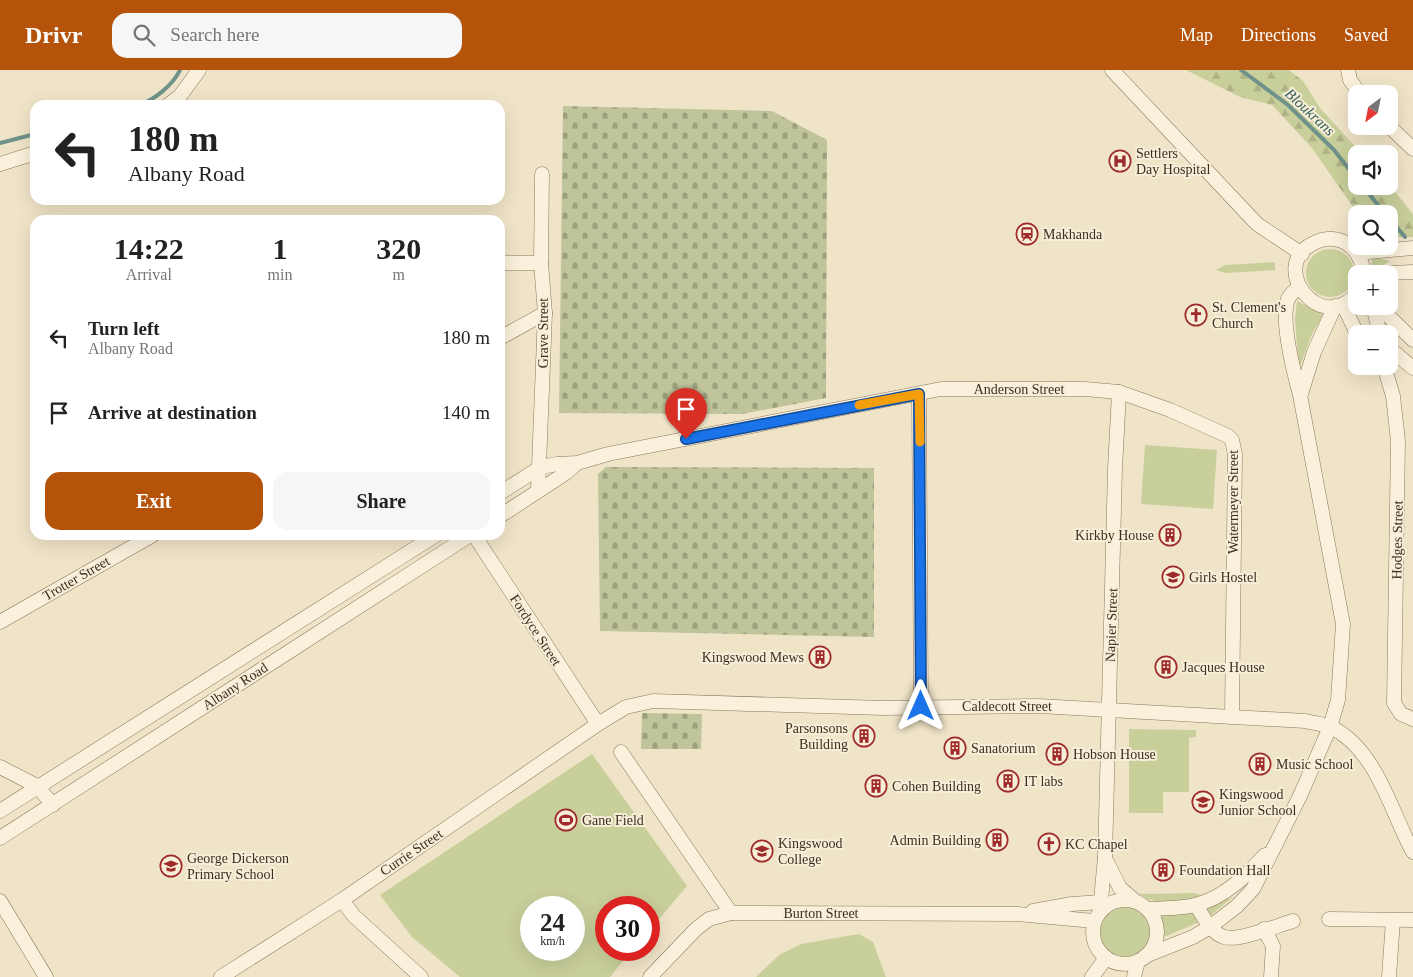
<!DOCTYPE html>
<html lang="en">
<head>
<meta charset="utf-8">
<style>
  body { margin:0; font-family:Georgia,serif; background:#f6f6f6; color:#222; height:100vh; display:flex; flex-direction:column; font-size:19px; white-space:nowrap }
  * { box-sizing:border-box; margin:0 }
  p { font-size:16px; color:#767676 }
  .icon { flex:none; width:28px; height:28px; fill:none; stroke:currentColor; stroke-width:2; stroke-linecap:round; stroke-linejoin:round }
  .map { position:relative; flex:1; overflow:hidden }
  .side { position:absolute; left:30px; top:145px; width:475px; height:325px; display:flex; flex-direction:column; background:#fff; border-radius:15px; box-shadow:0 5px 20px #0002 }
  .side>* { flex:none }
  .banner { position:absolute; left:30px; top:30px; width:475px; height:105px; border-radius:15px; box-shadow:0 5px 20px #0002; background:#fff; color:#222; overflow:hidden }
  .needle { width:32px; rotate:212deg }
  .buttons { position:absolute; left:1348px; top:15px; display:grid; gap:10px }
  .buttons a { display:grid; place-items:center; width:50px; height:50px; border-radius:10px; background:#fff; box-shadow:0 5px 20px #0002; font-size:25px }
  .speed { position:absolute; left:520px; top:826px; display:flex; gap:10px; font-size:25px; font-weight:700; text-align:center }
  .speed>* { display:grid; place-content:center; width:65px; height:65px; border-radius:50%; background:#fff; box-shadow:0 5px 20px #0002; line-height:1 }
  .speed small { font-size:12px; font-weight:400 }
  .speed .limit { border:8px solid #d22; background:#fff; color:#111 }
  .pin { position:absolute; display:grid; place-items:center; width:42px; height:42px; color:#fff; margin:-51px -21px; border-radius:50% 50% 50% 0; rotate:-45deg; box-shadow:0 0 5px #0007 }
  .pin .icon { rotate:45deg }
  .me { position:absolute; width:55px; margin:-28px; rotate:0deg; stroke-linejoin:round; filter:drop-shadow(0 0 4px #0008) }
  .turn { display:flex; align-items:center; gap:18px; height:105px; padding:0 15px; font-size:22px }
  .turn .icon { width:65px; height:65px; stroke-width:2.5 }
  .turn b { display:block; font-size:35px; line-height:42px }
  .eta { display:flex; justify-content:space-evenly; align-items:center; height:85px; text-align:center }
  .eta b { font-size:30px; font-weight:700; line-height:35px }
  .button { display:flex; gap:10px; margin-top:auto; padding:10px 15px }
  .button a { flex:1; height:58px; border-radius:15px; background:#b45309; color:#fff; font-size:20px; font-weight:700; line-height:58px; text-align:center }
  .button a+a { background:#f6f6f6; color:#222 }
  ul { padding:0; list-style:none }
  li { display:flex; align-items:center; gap:15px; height:75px; padding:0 15px }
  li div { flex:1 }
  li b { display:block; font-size:19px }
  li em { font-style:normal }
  header { display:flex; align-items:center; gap:30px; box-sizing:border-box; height:70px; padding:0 25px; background:#b45309; color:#fff }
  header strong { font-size:24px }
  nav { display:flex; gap:28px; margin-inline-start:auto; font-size:18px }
  .search { width:350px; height:45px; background:#f6f6f6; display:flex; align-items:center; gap:12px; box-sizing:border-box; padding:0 18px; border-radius:15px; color:#767676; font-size:19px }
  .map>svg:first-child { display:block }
  .grass { fill:#c9cf9b; fill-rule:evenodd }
  .forest { fill:url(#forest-firs) }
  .cemetery { fill:url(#cemetery-stones) }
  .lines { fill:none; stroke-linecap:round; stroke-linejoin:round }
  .stream { stroke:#6f938a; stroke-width:4 }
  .minor-casing { stroke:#8d765c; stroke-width:15 }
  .minor { stroke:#faf1dc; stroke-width:14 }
  .route-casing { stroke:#114b97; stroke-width:12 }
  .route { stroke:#1a73e8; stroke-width:9 }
  .slow { stroke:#f59e0b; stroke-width:9 }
  .labels { text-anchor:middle; stroke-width:4; stroke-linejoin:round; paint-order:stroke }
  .poi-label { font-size:14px; fill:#3d2e20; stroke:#f7eed8; text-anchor:start }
  .street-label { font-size:14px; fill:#3d2e20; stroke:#f7eed8 }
  .water-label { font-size:15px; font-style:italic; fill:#2f5d5a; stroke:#f7eed8 }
</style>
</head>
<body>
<header>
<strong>Drivr</strong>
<div class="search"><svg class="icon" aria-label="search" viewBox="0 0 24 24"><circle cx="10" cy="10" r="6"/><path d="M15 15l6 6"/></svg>Search here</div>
<nav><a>Map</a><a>Directions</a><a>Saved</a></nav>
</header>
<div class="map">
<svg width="1413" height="907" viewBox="0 0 1413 907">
  <defs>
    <pattern id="forest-firs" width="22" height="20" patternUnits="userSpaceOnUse" patternTransform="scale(1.25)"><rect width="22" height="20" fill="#c9cf9b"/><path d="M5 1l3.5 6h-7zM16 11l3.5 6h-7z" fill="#aeb285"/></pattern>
    <pattern id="cemetery-stones" width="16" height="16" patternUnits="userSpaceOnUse" patternTransform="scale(1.25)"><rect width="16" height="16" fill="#bfc49a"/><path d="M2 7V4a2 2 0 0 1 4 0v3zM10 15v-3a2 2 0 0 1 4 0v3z" fill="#9ca07d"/></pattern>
  </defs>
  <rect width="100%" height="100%" fill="#f0e4c8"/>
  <!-- grass -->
  <g class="grass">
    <circle cx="1330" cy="203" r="24"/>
    <polygon points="1375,187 1390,191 1376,200 1371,201 1372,188"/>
    <polygon points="1275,192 1275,200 1226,203 1216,200 1225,195"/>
    <polygon points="1297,231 1323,245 1311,266 1299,299 1295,250"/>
    <polygon points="1145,375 1217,380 1213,439 1141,434"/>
    <polygon points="1129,659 1196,660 1196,667 1189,668 1189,722 1163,722 1163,743 1129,743"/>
    <path d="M592 684 687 816 649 861V838H606V880H632L610 907H460L412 867 380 825ZM531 838H574V880H531Z"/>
    <path d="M1194 823 1202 825C1183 836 1156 835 1138 824Z"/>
    <polygon points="1233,827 1210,846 1206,839"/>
    <circle cx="1125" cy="862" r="25"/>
    <polygon points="1161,843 1195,843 1202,851 1164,867"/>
    <polygon points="859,864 873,872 886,907 756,907 779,885 801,874"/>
  </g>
  <!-- forest -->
  <polygon class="forest" points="1186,0 1289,0 1303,11 1320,38 1362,84 1356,84 1356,116 1389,116 1389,114 1413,144 1413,167 1389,167 1389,144 1358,144 1312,78 1272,35 1240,27"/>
  <!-- cemetery -->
  <g class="cemetery">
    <polygon points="563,36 772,41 827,70 826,328 742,344 559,343"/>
    <polygon points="606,397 874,398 874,567 600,561 598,404"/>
    <polygon points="642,643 702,644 701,679 641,679"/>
  </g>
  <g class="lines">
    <!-- stream -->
    <g class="stream">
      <polyline points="1241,0 1288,35 1334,80 1356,108"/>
      <path d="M140 35C155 29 173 15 180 0"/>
      <polyline points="0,73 35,64"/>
      <polyline points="1363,116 1385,144"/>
      <polyline points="1389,148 1405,167"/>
    </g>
    <!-- minor casing -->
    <g class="minor-casing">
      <g id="minor">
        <polyline points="1112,0 1257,154 1302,184"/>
        <polyline points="1348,0 1350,10 1360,24"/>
        <polyline points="168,35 180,26 199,0"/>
        <polyline points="1389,56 1413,79"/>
        <polyline points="0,94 35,83"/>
        <polyline points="1357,183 1413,178"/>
        <polyline points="500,193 541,193"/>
        <polyline points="1366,204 1413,202"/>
        <path d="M1356 224C1321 266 1268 197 1312 174 1321 169 1332 167 1342 171 1356 177 1362 189 1364 204"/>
        <polyline points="1343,234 1357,264"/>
        <polyline points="1373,236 1380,264"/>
        <polyline points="1378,236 1413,270"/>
        <polyline points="500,268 545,243"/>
        <polyline points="1389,278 1413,298"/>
        <polyline points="1384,296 1393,326 1398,371 1394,633 1401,644 1413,649"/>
        <polyline points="919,324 921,636"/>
        <polyline points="1301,324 1314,282 1335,236"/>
        <polyline points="538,421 545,243 541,193 542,104"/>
        <polyline points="500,423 541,397 557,394 577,393 608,384 941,319 1085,319 1119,322 1170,340 1228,366 1232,370 1235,384 1232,647"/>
        <polyline points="500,446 566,403 577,393"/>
        <polyline points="474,465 598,654"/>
        <polyline points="0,552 153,465"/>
        <polyline points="621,682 731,843"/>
        <polyline points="0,697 37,716 53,735"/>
        <polyline points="0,741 436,465"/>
        <polyline points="0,768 470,465"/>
        <polyline points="1105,788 1120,818 1134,830"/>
        <circle cx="1125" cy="862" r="32"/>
        <polyline points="342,830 354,846 421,907"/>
        <polyline points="0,831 46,907"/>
        <path d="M1196 835C1203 846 1211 863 1224 867 1239 872 1278 855 1293 851"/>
        <path d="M1148 839C1163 838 1180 839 1195 835 1224 828 1246 806 1265 785"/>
        <polyline points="1033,841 1072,834 1101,832"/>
        <polyline points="1100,841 1105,787 1115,399 1119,322"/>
        <polyline points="1329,849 1413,850"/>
        <polyline points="1264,859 1273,876 1271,907"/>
        <path d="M1145 886 1193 867 1210 857 1237 836 1253 819 1300 726 1330 657 1338 630 1343 554 1300 325C1294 303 1280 250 1288 229 1291 223 1294 221 1299 218"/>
        <path d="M221 907 342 830 598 654 626 637 653 631 883 638 1039 636 1305 651C1313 653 1323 654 1331 657 1377 680 1390 740 1413 782"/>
        <polyline points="650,907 696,859 709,849 731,843 1017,844 1094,851"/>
        <polyline points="1092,907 1106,888"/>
        <polyline points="1134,907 1138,891"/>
        <polyline points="1389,907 1393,850"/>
      </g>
    </g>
    <!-- minor -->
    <use href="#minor" class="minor"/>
  </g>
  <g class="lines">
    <!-- route casing -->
    <g class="route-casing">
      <polyline id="route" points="686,369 919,324 921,636"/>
    </g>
    <!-- route -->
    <use href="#route" class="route"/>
    <!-- slow -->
    <polyline class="slow" points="859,335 919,324 920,372"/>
  </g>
  <!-- icons -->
  <defs>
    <g id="hospital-ring" transform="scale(1.125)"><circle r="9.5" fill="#f7eed8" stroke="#9e2a2b" stroke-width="1.5"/><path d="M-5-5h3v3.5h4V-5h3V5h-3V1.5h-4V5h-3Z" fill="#9e2a2b"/></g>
    <g id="station-ring" transform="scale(1.125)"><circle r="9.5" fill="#f7eed8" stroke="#9e2a2b" stroke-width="1.5"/><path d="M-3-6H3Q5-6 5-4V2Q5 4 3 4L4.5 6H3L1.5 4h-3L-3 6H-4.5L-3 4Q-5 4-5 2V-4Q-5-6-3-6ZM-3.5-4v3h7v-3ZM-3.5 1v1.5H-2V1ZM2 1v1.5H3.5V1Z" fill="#9e2a2b"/></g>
    <g id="church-ring" transform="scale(1.125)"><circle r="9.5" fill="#f7eed8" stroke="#9e2a2b" stroke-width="1.5"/><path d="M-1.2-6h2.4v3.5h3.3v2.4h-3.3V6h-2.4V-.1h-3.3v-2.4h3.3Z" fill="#9e2a2b"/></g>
    <g id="building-ring" transform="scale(1.125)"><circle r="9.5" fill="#f7eed8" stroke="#9e2a2b" stroke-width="1.5"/><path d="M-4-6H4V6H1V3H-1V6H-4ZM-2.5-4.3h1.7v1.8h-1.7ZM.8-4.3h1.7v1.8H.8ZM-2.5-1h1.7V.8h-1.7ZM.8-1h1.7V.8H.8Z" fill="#9e2a2b"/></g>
    <g id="school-ring" transform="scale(1.125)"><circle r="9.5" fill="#f7eed8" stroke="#9e2a2b" stroke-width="1.5"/><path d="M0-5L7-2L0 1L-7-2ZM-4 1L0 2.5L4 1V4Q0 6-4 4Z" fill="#9e2a2b"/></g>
    <g id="stadium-ring" transform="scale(1.125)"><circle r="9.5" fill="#f7eed8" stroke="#9e2a2b" stroke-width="1.5"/><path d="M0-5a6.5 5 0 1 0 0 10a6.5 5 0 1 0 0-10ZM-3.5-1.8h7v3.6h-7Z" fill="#9e2a2b"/></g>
  </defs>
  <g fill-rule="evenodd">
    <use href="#hospital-ring" x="1120" y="91"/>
    <use href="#station-ring" x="1027" y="164"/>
    <use href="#church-ring" x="1196" y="245"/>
    <use href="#building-ring" x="1170" y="465"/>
    <use href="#school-ring" x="1173" y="507"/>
    <use href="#building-ring" x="820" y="587"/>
    <use href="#building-ring" x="1166" y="597"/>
    <use href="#building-ring" x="864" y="666"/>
    <use href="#building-ring" x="955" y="678"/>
    <use href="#building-ring" x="1057" y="684"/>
    <use href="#building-ring" x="1260" y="694"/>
    <use href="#building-ring" x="1008" y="711"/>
    <use href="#building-ring" x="876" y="716"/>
    <use href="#school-ring" x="1203" y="732"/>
    <use href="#stadium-ring" x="566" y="750"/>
    <use href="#building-ring" x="997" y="770"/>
    <use href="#church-ring" x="1049" y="774"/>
    <use href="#school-ring" x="762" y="781"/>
    <use href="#school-ring" x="171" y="796"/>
    <use href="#building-ring" x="1163" y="800"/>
  </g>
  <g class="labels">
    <!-- poi labels -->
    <g class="poi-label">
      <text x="1136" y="88">Settlers<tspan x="1136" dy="16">Day Hospital</tspan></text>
      <text x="1043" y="169">Makhanda</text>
      <text x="1212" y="242">St. Clement's<tspan x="1212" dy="16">Church</tspan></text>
      <text x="1154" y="470" text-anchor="end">Kirkby House</text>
      <text x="1189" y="512">Girls Hostel</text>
      <text x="804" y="592" text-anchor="end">Kingswood Mews</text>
      <text x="1182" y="602">Jacques House</text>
      <text x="848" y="663" text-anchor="end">Parsonsons<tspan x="848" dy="16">Building</tspan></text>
      <text x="971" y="683">Sanatorium</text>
      <text x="1073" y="689">Hobson House</text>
      <text x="1276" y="699">Music School</text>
      <text x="1024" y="716">IT labs</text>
      <text x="892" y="721">Cohen Building</text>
      <text x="1219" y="729">Kingswood<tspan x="1219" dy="16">Junior School</tspan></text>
      <text x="582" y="755">Gane Field</text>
      <text x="981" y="775" text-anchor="end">Admin Building</text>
      <text x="778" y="778">Kingswood<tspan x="778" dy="16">College</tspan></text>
      <text x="1065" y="779">KC Chapel</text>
      <text x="187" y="793">George Dickerson<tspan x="187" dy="16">Primary School</tspan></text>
      <text x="1179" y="805">Foundation Hall</text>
    </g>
    <!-- street labels -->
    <g class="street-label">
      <text transform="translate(543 263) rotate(-90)" y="5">Grave Street</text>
      <text x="1019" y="324">Anderson Street</text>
      <text transform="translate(1233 432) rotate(-90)" y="5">Watermeyer Street</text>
      <text transform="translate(1397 470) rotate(-89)" y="5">Hodges Street</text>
      <text transform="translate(76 508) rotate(-30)" y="5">Trotter Street</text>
      <text transform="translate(1111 555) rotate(-88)" y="5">Napier Street</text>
      <text transform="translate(536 560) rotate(57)" y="5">Fordyce Street</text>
      <text transform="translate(235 616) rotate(-33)" y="5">Albany Road</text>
      <text x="1007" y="641">Caldecott Street</text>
      <text transform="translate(411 782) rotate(-34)" y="5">Currie Street</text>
      <text x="821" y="848">Burton Street</text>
    </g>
    <!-- water labels -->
    <g class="water-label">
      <text transform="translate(1310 42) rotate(43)" y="5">Bloukrans</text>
    </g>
  </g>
</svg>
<div class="buttons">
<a><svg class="needle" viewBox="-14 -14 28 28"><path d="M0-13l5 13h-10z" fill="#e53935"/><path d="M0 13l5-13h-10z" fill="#767676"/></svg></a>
<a><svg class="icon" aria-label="sound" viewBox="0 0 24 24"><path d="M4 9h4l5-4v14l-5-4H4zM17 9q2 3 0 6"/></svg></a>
<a><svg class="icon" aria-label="search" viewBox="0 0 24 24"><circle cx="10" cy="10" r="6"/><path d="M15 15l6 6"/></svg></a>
<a>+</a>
<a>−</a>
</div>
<div class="speed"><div>24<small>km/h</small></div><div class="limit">30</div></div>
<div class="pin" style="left:686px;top:369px;background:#d93025"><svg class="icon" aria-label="arrive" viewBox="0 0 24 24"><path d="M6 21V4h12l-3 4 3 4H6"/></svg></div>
<svg class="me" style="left:921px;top:636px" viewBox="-20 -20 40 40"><path d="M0-17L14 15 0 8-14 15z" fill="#1a73e8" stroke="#fff" stroke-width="4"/></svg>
<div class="banner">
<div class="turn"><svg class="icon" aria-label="left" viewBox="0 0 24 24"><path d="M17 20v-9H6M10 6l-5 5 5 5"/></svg><div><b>180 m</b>Albany Road</div></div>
</div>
<section class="side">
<div class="eta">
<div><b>14:22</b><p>Arrival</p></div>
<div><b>1</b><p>min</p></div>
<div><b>320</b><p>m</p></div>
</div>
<ul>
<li><svg class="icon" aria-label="left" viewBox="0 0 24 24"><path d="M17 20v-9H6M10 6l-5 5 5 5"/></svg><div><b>Turn left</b><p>Albany Road</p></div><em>180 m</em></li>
<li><svg class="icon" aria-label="arrive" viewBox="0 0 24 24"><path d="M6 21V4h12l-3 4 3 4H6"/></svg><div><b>Arrive at destination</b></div><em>140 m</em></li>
</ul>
<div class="button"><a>Exit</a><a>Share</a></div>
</section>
</div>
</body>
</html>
